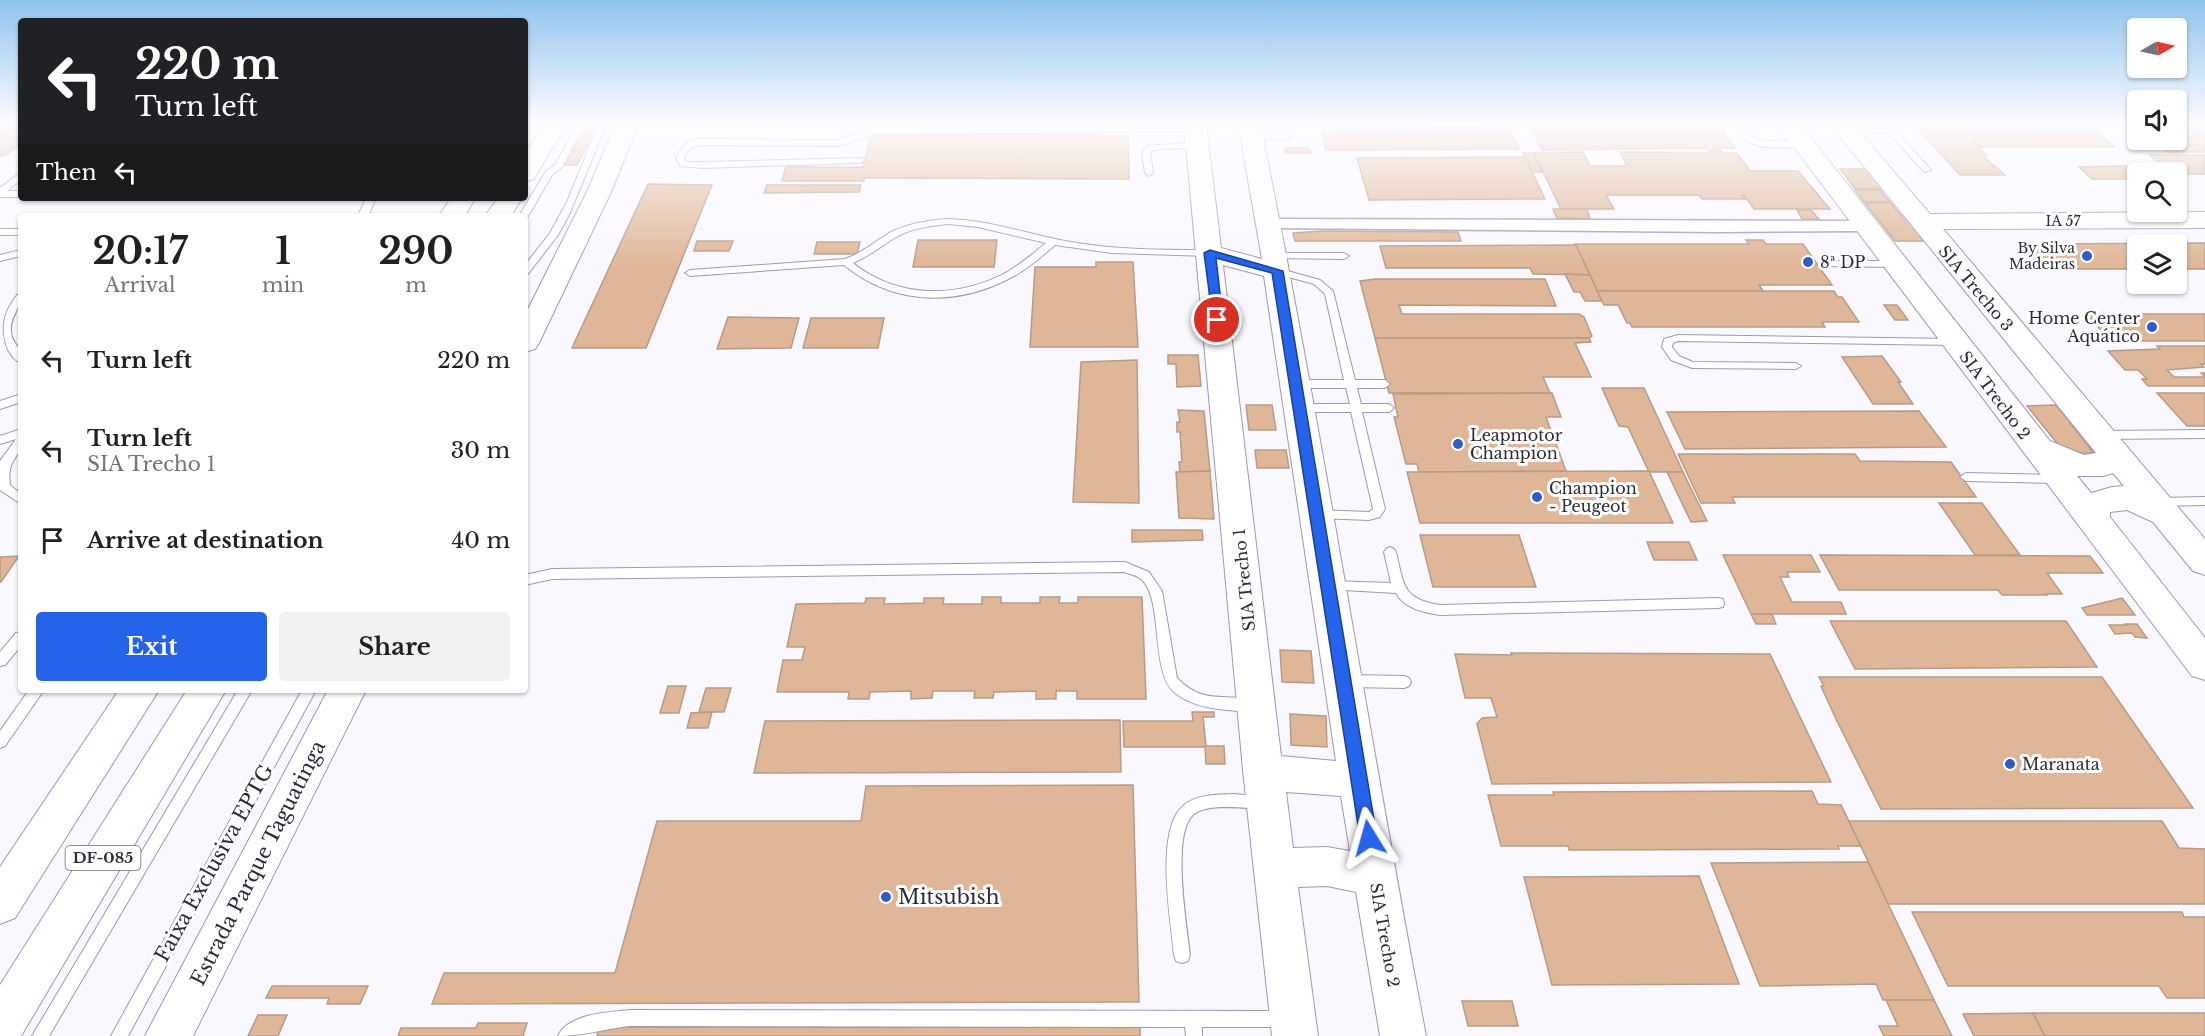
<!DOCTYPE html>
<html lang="en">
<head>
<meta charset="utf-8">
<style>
  body { margin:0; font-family:"Libre Baskerville",serif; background:#f2f2f2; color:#202124; height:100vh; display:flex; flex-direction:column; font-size:22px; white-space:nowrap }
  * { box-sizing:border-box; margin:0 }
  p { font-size:20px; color:#757577 }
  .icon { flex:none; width:33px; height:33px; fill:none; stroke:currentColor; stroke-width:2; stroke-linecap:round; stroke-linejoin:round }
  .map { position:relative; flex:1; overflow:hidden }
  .side { position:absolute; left:18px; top:213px; width:510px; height:480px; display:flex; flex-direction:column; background:#fff; border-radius:6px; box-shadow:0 2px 4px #0004 }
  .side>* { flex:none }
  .banner { position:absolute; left:18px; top:18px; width:510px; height:183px; border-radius:6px; box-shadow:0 2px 4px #0004; background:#202124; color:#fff; overflow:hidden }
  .needle { width:39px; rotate:81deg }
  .tools { position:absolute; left:2127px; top:18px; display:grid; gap:12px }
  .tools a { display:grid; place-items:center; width:60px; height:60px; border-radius:6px; background:#fff; box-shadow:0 2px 4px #0004; font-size:30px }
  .pin { position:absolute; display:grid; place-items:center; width:51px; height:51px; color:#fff; margin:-26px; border:3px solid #fff; border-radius:50%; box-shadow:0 2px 6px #0007 }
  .me { position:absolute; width:66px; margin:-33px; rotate:352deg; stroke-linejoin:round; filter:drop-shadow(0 0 4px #0008) }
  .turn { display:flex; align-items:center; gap:21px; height:126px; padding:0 18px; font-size:27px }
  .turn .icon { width:78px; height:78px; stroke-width:2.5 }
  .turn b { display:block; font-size:42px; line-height:51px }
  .then { display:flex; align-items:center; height:57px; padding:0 18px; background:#0003; gap:12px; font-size:22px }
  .eta { display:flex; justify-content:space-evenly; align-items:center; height:102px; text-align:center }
  .eta b { font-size:36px; font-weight:700; line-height:42px }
  .action { display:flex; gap:12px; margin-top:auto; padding:12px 18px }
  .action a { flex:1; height:69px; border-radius:6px; background:#2563eb; color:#fff; font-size:24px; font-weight:700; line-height:69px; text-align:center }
  .action a+a { background:#f2f2f2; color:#202124 }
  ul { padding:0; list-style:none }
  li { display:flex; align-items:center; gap:18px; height:90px; padding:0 18px }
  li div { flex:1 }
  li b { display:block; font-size:22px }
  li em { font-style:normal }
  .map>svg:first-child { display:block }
  .building { fill:#dfb697; stroke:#b89b86; stroke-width:1.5 }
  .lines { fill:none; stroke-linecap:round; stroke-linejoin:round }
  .lane-casing { stroke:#9e97b5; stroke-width:2 }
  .street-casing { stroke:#9e97b5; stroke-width:3 }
  .secondary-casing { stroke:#9e97b5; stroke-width:2 }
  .primary-casing { stroke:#9e97b5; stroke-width:2 }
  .highway-casing { stroke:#9e97b5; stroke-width:2 }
  .lane { fill:#fff; fill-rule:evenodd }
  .street { fill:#fff; fill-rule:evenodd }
  .secondary { fill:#fff; fill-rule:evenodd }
  .primary { fill:#fff; fill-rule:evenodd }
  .highway { fill:#fff; fill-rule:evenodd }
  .route { fill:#2563eb; stroke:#184099; stroke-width:1.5 }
  .poi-dot { fill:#2e5ccb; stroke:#fff; stroke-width:2 }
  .labels { text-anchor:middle; stroke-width:6; stroke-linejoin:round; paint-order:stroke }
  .far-street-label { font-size:14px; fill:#2e2b38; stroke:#fff }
  .far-poi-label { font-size:14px; fill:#2e2b38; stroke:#fff; text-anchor:end }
  .shield { fill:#fff; stroke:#6d6b74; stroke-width:1.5 }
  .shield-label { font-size:15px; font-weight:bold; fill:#2e2b38 }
  .poi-label { font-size:16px; fill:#2e2b38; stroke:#fff; text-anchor:start }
  .street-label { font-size:16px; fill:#2e2b38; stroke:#fff }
  .near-street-label { font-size:20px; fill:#2e2b38; stroke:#fff }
  .near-poi-label { font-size:20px; fill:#2e2b38; stroke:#fff; text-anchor:start }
</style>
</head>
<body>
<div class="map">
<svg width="2205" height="1036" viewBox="0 0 2205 1036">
  <rect width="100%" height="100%" fill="#faf8ff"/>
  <!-- building -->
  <g class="building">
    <polygon points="584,123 599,123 577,165 561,165"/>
    <polygon points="692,123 719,123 717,127 691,127"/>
    <polygon points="1318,123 1516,123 1518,126 1319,127"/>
    <polygon points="1529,123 1718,123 1735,148 1719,148 1722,152 1711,152 1709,148 1542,150"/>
    <polygon points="1911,123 2026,123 2027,124 1912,124"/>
    <polygon points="0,128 21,128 10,138 21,138 21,143 5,156 0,156"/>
    <polygon points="1917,128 1960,128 1966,135 1970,135 1965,130 2095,130 2114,147 1981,147 1973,141 1987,156 1984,157 2005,175 1960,175"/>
    <polygon points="1510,130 1519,149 1326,150 1322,131"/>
    <polygon points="2176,130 2205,130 2205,152 2167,152 2153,140 2176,140"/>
    <polygon points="1030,134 1128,136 1129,179 872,178 864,178 864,181 782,181 786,167 863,167 871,135"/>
    <polygon points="1285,148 1306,148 1310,149 1311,153 1286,153"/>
    <polygon points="1583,152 1590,166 1627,166 1620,152 1737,153 1750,171 1798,171 1830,209 1754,209 1744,195 1742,195 1745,199 1702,199 1699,195 1606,195 1614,209 1561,209 1534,153"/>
    <polygon points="1523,153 1533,153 1542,172 1532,172"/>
    <polygon points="2150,155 2205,155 2205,174 2176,174 2167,170"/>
    <polygon points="1525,157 1545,199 1369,200 1357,158"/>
    <polygon points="2119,166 2147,166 2154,172 2138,172 2138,176 2130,176 2133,179 2092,179 2079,167"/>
    <polygon points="1840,169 1867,169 1882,189 1855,189"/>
    <polygon points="648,184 712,185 646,348 572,348"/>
    <polygon points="767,185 861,185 859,192 764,193"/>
    <polygon points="1855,190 1880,190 1890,202 1864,202"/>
    <polygon points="1865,203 1891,203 1903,218 1907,218 1924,241 1895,241"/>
    <polygon points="1553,209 1587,209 1590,219 1557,218"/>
    <polygon points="1797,210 1811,210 1819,219 1802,219"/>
    <polygon points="1324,231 1458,232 1461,241 1295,241 1293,233"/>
    <polygon points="918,240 997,240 994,267 913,267"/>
    <polygon points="1746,240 1763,240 1766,244 1803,244 1832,285 1759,285 1763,291 1597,291 1575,244 1749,244"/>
    <polygon points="697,241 733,241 729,251 694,251"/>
    <polygon points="817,242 860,242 857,254 814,254"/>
    <polygon points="2205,243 2205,269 2176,269 2176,244 2138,244 2138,269 2048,269 2026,244"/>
    <polygon points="1576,245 1590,275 1533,274 1530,268 1386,268 1380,246"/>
    <polygon points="1096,262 1133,262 1138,347 1030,347 1035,267 1096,267"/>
    <polygon points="1565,274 1590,275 1602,301 1585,301 1580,292 1574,292"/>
    <polygon points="1376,279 1545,279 1556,306 1399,305 1402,314 1579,314 1584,317 1592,336 1589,338 1375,338 1360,281"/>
    <polygon points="1597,291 1834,291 1838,297 1842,297 1859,322 1822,322 1825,327 1632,327 1630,323 1627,323 1618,305 1604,305"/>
    <polygon points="1884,305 1897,305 1908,320 1895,320"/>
    <polygon points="2086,314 2205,314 2205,341 2111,341"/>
    <polygon points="728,317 799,318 791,348 717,349"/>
    <polygon points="811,318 884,318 878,348 803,348"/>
    <polygon points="1375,338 1589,338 1591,342 1575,343 1591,377 1543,377 1550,393 1389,393"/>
    <polygon points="2157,346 2205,346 2205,364 2201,364 2204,367 2167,370 2174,377 2205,377 2201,373 2205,373 2205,386 2148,386 2142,379 2147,379 2138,370 2125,370 2108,351 2160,349"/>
    <polygon points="1168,355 1198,355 1201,386 1177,387 1176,364 1168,364"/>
    <polygon points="1882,356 1901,382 1898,382 1913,404 1873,404 1842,357"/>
    <polygon points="1137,360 1139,503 1073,502 1081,362"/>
    <polygon points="1602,388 1644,388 1683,472 1649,472 1628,427 1619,426"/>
    <polygon points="1552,393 1561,417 1546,417 1566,471 1419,472 1417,464 1406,464 1394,417 1398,417 1393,394"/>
    <polygon points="2157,393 2205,393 2205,426 2187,426"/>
    <polygon points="1246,405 1272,405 1276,430 1249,430"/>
    <polygon points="2056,405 2071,423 2070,423 2094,453 2065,453 2027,406"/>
    <polygon points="1178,410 1204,411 1210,471 1180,472 1179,462 1182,462 1180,432 1177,432 1177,422 1180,422"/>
    <polygon points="1919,411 1946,447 1685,449 1667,412"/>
    <polygon points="1255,450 1286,450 1289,468 1257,468"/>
    <polygon points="1678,454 1855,454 1860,461 1951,462 1976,497 1732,497 1735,503 1701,503"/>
    <polygon points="1210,471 1214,519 1179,518 1176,472"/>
    <polygon points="1649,471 1673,523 1420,523 1407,472"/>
    <polygon points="1667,472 1683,472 1707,521 1691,522"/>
    <polygon points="1939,503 1982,503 2020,555 1975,555"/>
    <polygon points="1132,530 1202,530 1203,540 1132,542"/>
    <polygon points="1420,535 1519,535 1536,587 1433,587"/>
    <polygon points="1647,542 1689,542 1697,560 1654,560"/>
    <polygon points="1723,555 1811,555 1820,572 1787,572 1789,577 1780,577 1792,602 1841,602 1846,614 1751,614"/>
    <polygon points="1820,555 2090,556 2103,573 2047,573 2062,594 2046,594 2047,595 2002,595 1998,590 1839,590"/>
    <polygon points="19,556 1,582 0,582 0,557"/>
    <polygon points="982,597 1001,597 1001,603 1040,603 1040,597 1060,597 1059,603 1078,603 1078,597 1142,597 1146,699 1077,699 1077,691 1056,691 1056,699 1036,699 1036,691 994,692 993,698 974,698 975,691 933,691 932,698 911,699 911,691 870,692 869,699 848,699 849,692 777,692 783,660 802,660 805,647 787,647 796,604 865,603 866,598 885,598 884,604 924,603 924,598 944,598 943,604 982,604"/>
    <polygon points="2122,598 2135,615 2087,615 2082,608"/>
    <polygon points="1751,614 1772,614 1776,624 1756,624"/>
    <polygon points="1830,621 2066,621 2097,667 1855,669"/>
    <polygon points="2125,624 2137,624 2147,638 2135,637 2132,633 2115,634 2109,625 2126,625"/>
    <polygon points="1280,650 1311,651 1314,683 1282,682"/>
    <polygon points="1511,653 1770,654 1831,782 1492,784 1477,724 1482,718 1497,717 1491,698 1465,698 1455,654 1512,655"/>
    <polygon points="1819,677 2102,677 2193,808 1881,809 1836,719 1821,686 1824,686"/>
    <polygon points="668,686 686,686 679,713 660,713"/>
    <polygon points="706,688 731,688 724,712 699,712"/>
    <polygon points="712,712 708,728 687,728 691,713"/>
    <polygon points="1192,712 1214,712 1214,717 1203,717 1206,746 1224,746 1225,764 1206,764 1205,747 1124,747 1123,721 1193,721"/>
    <polygon points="1290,714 1326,716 1327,747 1291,745"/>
    <polygon points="1120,720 1121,772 754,773 765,721"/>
    <polygon points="1133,785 1139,1002 432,1004 444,973 615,973 657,821 861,821 866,786"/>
    <polygon points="1812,791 1818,804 1841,805 1861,846 1838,846 1839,849 1569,850 1568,846 1501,846 1488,795 1554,795 1553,792"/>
    <polygon points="1849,821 2162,821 2179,848 2205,849 2205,904 1888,904"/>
    <polygon points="1868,862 1934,1000 1883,1000 1876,984 1760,986 1711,863"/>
    <polygon points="1699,876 1739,984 1552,985 1524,877"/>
    <polygon points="1912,912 2182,912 2184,917 2205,917 2205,998 2167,998 2159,986 1948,986"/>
    <polygon points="272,986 368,986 360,1004 327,1004 329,998 266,998"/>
    <polygon points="1886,1000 1934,1000 1952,1036 1884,1036 1879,1026 1898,1026"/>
    <polygon points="1462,1001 1512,1001 1518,1026 1468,1026"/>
    <polygon points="2033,1013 2045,1036 1974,1036 1963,1014"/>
    <polygon points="2033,1013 2205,1013 2205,1036 2045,1036"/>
    <polygon points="258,1015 287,1015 278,1036 248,1036"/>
    <polygon points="478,1023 527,1023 523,1036 398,1036 401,1028 476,1028"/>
    <polygon points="599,1027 1140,1027 1140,1036 597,1036"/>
  </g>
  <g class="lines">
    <!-- lane casing -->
    <g class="lane-casing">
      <g id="lane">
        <polygon points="578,123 586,123 562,167 552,175 527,218 519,216 546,171 555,165"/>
        <polygon points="599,123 607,123 569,215 558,235 528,274 525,275 525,265 550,233 567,202"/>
        <polygon points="1735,123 1743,123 1753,138 1763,141 1804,142 1808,145 1804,148 1762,147 1747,142"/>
        <polygon points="1196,126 1199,127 1199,131 874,134 839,146 699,145 691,148 684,157 686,162 703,162 862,158 862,162 859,163 703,168 680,166 676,157 685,144 698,139 838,140 873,128"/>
        <polygon points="1846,127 1894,129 1931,170 1924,172 1889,133 1843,132 1842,130"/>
        <polygon points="1288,133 1292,136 1291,138 1251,140 1247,137 1251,134"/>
        <polygon points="1198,142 1201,143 1201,147 1153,150 1150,153 1153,173 1149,176 1145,173 1142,153 1148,146"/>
        <polygon points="21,172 21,180 7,191 21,191 21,197 0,197 0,188"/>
        <polygon points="366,198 376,198 368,216 358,216"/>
        <path d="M948 219C990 220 1030 235 1071 242 1117 250 1164 250 1210 250L1215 253 1210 256 1112 253 1055 245C1042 256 1029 268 1014 276 958 307 894 306 844 265L690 276 685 273 690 270 845 259C863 253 876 240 893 231 910 223 929 220 948 219ZM948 224 978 227 1046 243C1034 253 1022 263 1009 271 959 299 898 299 853 263 870 256 882 245 898 236 913 228 931 226 948 224Z"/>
        <rect x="0" y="229" width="21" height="6"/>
        <polygon points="21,250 21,256 0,261 0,255"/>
        <polygon points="1275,253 1344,253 1349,256 1344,259 1272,258 1272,254"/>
        <polygon points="1823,261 1895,261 1900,264 1895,267 1820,266 1820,262"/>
        <polygon points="1277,268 1320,280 1333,291 1355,380 1385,380 1390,384 1385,388 1357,388 1361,404 1389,404 1394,408 1389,412 1362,412 1385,509 1380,517 1369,520 1318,518 1312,514 1318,510 1369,512 1373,509 1351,412 1299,412 1294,408 1299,404 1350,404 1346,388 1296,388 1291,384 1296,380 1344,380 1325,294 1314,284 1274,273 1272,271"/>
        <path d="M21 294C21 309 10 316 11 331 11 341 18 345 21 353 22 357 21 360 21 363 15 361 12 356 8 350 0 329 3 313 17 295Z"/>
        <polygon points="1678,335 1955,339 1960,342 1955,345 1678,341 1673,343 1672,347 1679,356 1693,362 1796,363 1801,366 1796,369 1692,368 1671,360 1662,347 1664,339"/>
        <polygon points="21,394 21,402 0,409 0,401"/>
        <path d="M21 429C21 435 22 444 20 449 12 466 8 463 10 485L21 494V504L0 490V461L16 439 0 444V436Z"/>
        <polygon points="2205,430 2205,438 2101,439 2095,435 2101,431"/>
        <polygon points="1966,473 2059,475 2065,479 2059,483 1966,481 1960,477"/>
        <polygon points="2205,497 2205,505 2159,506 2153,502 2159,498"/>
        <path d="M1390 547 1394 549 1396 552C1404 585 1402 599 1440 605L1718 598 1723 599 1724 603 1723 607 1718 608 1440 615C1423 612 1405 609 1396 593L1326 589 1324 586 1326 583 1330 581 1391 583 1384 552 1386 549Z"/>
        <path d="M1125 562 1149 572 1162 591 1177 678C1205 707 1227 691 1258 702L1260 706 1258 710 1253 712C1227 710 1195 710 1174 692 1150 671 1164 599 1141 579 1137 575 1129 574 1124 572L552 579 525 585V575L552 569Z"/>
        <polygon points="21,632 21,646 5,665 0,666 0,652 16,633"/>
        <polygon points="1348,675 1404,676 1409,678 1411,682 1409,686 1404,688 1348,687 1343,685 1341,681 1343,677"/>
        <polygon points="29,690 44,690 5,746 0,748 0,731"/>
        <polygon points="238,690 252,690 49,1036 32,1036"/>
        <polygon points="302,690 316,690 128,1036 111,1036"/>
        <path d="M1234 794 1266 797 1268 802 1266 807 1261 809C1245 808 1206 803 1193 815 1171 835 1187 926 1190 955L1188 961 1182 963 1176 961 1174 955C1171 920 1154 829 1184 805 1197 794 1218 795 1234 794Z"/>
        <path d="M630 1010 1286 1011 1292 1013 1294 1019 1292 1025 1286 1027H1202V1036H1186L1185 1027 630 1026C605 1029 582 1036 558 1036 567 1014 609 1012 630 1010Z"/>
      </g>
    </g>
    <!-- street casing -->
    <g class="street-casing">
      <polygon id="street" points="1269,219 1866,221 1872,222 1875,226 1872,230 1866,231 1719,232 1263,228 1260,224 1263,220"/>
    </g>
    <!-- secondary casing -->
    <g class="secondary-casing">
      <g id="secondary">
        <path d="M1184 123H1206L1221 248 1262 259 1238 123H1260C1322 427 1368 732 1426 1036H1380L1356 892 1327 886 1298 887 1318 1036H1272L1243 770ZM1223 265 1264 276 1336 761 1281 756ZM1286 792 1341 796 1350 851 1327 847 1293 848Z"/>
        <path d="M1776 123H1799L2050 441 2084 455 2096 453 1829 123H1852L1930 214 2205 212V228L1943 229 2205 539V575L2193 571 2153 522 2127 510 2110 512V517L2205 638V680L2192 676ZM2113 473 2124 486 2112 487 2091 493 2077 476H2103Z"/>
      </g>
    </g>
    <!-- primary casing -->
    <g class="primary-casing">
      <g id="primary">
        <polygon points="451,198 475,198 465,216 439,216"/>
        <polygon points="119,690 159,690 15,918 0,924 0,867"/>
      </g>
    </g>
    <!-- highway casing -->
    <g class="highway-casing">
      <g id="highway">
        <polygon points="544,123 567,123 534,179 525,181 525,155"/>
        <polygon points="616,123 639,123 611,192 539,343 535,349 525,352 525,315 587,192"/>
        <polygon points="498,198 522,198 511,216 485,216"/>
        <polygon points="187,690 226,690 21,1036 0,1036 0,985"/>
        <polygon points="328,690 366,690 193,1036 145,1036"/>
      </g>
    </g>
    <!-- lane -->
    <use href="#lane" class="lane"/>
    <!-- street -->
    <use href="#street" class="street"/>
    <!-- secondary -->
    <use href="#secondary" class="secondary"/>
    <!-- primary -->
    <use href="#primary" class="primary"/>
    <!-- highway -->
    <use href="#highway" class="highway"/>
  </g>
  <!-- sky -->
  <linearGradient id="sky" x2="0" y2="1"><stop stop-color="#90c3ee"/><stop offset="0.46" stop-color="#fdfcff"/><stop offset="1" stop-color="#fdfcff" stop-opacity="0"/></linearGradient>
  <rect width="2205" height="268" fill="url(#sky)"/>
  <!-- route -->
  <polygon class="route" points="1210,250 1283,271 1377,838 1375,844 1369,846 1363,844 1360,838 1272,273 1216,258 1223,320 1217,323 1213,322 1204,253"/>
  <!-- markers -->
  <g class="poi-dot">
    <circle cx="2087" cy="256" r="6"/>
    <circle cx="1808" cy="262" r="6"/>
    <circle cx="2152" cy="327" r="6"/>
    <circle cx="1458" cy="444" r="6"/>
    <circle cx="1537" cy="497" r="6"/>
    <circle cx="2010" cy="764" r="6"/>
    <circle cx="886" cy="897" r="6"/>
  </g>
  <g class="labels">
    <!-- far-street labels -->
    <g class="far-street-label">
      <text x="2063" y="226">IA 57</text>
    </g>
    <!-- far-poi labels -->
    <g class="far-poi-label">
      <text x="2075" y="253">By Silva<tspan x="2075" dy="16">Madeiras</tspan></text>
    </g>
    <!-- shield labels -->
    <rect class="shield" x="65.5" y="846" width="75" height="24" rx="4.5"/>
    <g class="shield-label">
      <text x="103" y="863">DF-085</text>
    </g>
    <!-- poi labels -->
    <g class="poi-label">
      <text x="1820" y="268">8ª DP</text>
      <text x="2140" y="324" text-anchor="end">Home Center<tspan x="2140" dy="18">Aquático</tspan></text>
      <text x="1470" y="441">Leapmotor<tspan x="1470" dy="18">Champion</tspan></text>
      <text x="1549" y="494">Champion<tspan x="1549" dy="18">- Peugeot</tspan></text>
      <text x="2022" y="770">Maranata</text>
    </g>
    <!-- street labels -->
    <g class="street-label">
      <text transform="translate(1976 288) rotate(50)" y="6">SIA Trecho 3</text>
      <text transform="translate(1995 395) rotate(53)" y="6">SIA Trecho 2</text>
      <text transform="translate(1244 580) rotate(-96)" y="6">SIA Trecho 1</text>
      <text transform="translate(1385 935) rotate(80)" y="6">SIA Trecho 2</text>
    </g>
    <!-- near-street labels -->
    <g class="near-street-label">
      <text transform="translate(214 863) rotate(-61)" y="7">Faixa Exclusiva EPTG</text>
      <text transform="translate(258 863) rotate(-63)" y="7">Estrada Parque Taguatinga</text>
    </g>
    <!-- near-poi labels -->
    <g class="near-poi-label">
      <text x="898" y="904">Mitsubish</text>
    </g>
  </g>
</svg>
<div class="tools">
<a><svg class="needle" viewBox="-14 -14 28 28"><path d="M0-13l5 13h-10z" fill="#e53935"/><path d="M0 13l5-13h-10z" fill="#757577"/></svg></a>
<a><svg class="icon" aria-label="sound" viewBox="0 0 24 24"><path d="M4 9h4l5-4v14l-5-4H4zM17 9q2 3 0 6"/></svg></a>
<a><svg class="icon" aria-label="search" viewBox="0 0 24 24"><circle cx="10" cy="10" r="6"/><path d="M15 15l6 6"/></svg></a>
<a><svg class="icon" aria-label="layers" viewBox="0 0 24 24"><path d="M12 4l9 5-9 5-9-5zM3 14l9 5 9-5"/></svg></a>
</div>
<div class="pin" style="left:1217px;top:320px;background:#d93025"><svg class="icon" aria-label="arrive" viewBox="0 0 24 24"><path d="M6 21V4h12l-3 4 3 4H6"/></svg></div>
<svg class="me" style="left:1369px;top:838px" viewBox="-20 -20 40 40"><path d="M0-17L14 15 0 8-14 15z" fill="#2563eb" stroke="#fff" stroke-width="4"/></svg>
<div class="banner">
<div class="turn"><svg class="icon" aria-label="left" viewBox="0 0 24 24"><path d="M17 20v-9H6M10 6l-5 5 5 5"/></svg><div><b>220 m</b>Turn left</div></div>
<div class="then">Then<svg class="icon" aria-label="left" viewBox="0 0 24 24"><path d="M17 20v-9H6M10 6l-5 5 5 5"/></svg></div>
</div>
<section class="side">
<div class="eta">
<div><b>20:17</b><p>Arrival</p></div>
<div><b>1</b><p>min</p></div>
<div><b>290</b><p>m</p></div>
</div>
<ul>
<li><svg class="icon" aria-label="left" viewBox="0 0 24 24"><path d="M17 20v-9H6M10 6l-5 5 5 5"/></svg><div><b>Turn left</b></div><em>220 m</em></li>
<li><svg class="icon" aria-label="left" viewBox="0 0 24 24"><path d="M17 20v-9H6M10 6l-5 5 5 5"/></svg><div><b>Turn left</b><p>SIA Trecho 1</p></div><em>30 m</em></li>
<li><svg class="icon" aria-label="arrive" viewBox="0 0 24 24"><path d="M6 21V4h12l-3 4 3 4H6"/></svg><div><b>Arrive at destination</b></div><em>40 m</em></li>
</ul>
<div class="action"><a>Exit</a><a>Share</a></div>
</section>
</div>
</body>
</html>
